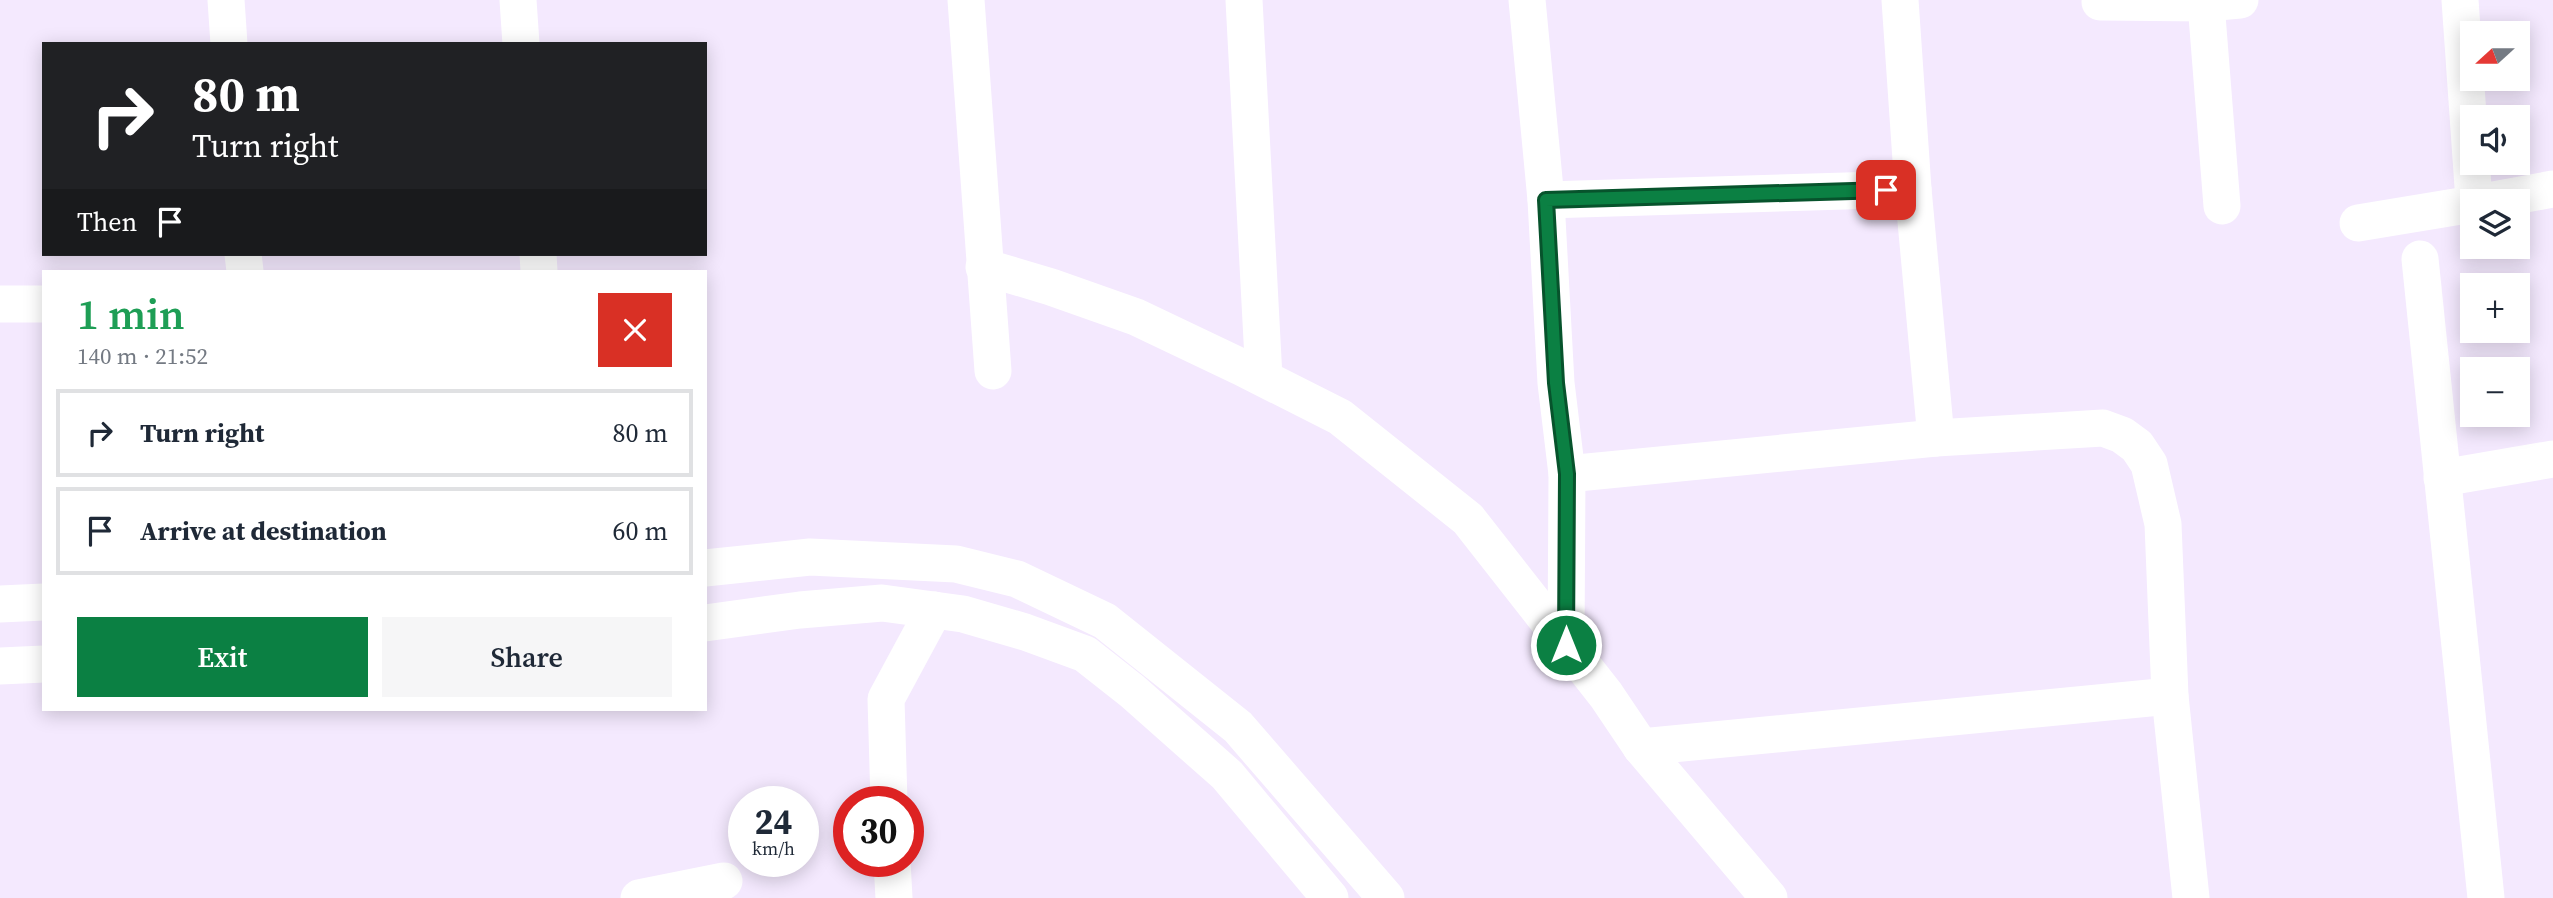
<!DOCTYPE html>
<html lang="en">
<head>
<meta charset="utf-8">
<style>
  body { margin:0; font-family:"Source Serif 4",serif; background:#f6f6f7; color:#1f2937; height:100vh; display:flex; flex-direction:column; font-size:26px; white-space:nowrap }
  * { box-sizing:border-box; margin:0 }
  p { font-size:23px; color:#747a83 }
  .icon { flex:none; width:38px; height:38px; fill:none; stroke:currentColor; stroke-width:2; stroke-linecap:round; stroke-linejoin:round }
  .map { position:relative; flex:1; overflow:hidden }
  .sheet { position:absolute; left:42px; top:270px; width:665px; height:441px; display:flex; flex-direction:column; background:#fff; border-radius:0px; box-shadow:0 4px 18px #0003 }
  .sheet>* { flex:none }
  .banner { position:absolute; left:42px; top:42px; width:665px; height:214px; border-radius:0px; box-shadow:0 4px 18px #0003; background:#202124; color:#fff; overflow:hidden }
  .needle { width:46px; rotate:249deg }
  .controls { position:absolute; left:2460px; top:21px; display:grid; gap:14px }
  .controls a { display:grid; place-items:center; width:70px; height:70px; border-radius:0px; background:#fff; box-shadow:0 4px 18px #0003; font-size:35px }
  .speed { position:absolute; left:728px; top:786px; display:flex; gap:14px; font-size:35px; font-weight:700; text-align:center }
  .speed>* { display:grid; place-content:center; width:91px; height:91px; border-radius:50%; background:#fff; box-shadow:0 4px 18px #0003; line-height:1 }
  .speed small { font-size:18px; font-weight:400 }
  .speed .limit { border:10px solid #d22; background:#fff; color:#111 }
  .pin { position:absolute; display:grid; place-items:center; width:60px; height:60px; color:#fff; margin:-30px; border-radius:14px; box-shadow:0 4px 10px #0006 }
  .me { position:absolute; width:77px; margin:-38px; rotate:0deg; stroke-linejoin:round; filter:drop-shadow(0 0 5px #0008) }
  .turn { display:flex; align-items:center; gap:24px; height:147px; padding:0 35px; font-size:32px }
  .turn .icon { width:91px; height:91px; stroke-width:2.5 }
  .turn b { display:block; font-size:49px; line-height:60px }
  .then { display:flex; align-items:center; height:66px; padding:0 35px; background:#0003; gap:14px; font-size:26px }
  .round { display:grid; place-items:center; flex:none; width:74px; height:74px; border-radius:0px; background:#f6f6f7 }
  .head { display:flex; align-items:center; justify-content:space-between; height:119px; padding:0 35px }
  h1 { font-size:42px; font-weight:600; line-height:52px; color:#1e9e55 }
  .primary-button { display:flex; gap:14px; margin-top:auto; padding:14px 35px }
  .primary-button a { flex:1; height:80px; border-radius:0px; background:#0b8043; color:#fff; font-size:28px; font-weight:600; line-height:80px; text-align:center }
  .primary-button a+a { background:#f6f6f7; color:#1f2937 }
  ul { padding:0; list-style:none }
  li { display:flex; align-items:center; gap:21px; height:88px; margin:0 14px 10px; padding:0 21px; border:4px solid #e0e1e3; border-radius:0px }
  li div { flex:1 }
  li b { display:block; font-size:26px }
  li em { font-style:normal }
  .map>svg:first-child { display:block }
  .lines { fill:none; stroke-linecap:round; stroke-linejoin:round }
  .minor { stroke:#fff; stroke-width:37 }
  .route-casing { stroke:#07532c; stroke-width:18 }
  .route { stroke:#0b8043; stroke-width:12 }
</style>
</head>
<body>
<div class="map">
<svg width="2553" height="898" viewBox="0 0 2553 898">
  <rect width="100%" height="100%" fill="#f4e9fe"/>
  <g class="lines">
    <!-- minor -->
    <g class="minor">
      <polyline points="226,0 229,44"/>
      <polyline points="518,0 521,44"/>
      <polyline points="966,0 993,371"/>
      <polyline points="1244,0 1264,378"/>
      <polyline points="1527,0 1546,200 1556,383 1567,474 1566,645"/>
      <polyline points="1900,0 1913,189 1936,438"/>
      <polyline points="2460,0 2474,201"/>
      <polyline points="2100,2 2206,3 2240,0"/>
      <polyline points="2206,3 2222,206"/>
      <polyline points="1546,200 1913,189"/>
      <polyline points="2488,201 2553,189"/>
      <polyline points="2358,223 2473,204"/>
      <polyline points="243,254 245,271"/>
      <polyline points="538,254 539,271"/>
      <polyline points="2420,259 2486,898"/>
      <polyline points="984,267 1051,287 1136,317 1241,367 1340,417 1468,519 1606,695 1641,747 1769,898"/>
      <polyline points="0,304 44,304"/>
      <polyline points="1567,474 1936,438 2103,428 2122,435 2137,446 2149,464 2163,524 2170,696 2191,898"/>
      <polyline points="2442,478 2553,459"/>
      <polyline points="705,568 810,557 956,564 1017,579 1105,621 1238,727 1386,898"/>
      <polyline points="0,604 44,602"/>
      <polyline points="705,623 800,610 882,603 963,614 1025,632 1085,654 1132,691 1227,775 1330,898"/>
      <polyline points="0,666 44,664"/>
      <polyline points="1641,747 2170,696"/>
      <polyline points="889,802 886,699 934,610"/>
      <polyline points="892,861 894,898"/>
      <polyline points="639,898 724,881"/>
    </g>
  </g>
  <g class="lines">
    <!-- route casing -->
    <g class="route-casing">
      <polyline id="route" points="1566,645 1567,474 1556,383 1546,200 1886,190"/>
    </g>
    <!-- route -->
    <use href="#route" class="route"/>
  </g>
</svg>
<div class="controls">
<a><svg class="needle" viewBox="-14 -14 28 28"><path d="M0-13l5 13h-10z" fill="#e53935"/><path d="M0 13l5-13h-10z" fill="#747a83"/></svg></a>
<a><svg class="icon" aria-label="sound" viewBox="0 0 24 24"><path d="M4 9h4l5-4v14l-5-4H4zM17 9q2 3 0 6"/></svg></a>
<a><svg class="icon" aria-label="layers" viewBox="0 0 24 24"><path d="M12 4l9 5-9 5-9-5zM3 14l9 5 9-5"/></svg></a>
<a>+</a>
<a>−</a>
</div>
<div class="speed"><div>24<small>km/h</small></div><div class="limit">30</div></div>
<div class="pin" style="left:1886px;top:190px;background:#d93025"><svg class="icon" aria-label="arrive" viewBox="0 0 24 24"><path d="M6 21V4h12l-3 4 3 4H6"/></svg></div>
<svg class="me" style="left:1566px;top:645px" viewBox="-20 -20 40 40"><circle r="17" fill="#0b8043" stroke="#fff" stroke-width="3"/><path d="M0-11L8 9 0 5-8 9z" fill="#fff"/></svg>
<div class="banner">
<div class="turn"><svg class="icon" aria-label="right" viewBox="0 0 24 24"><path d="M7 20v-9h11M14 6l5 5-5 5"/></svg><div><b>80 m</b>Turn right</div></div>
<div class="then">Then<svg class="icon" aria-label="arrive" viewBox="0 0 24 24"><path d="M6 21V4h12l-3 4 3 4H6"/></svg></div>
</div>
<section class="sheet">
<div class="head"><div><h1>1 min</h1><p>140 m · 21:52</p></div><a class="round" style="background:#d93025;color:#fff"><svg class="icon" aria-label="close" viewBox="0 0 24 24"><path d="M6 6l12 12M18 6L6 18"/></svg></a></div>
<ul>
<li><svg class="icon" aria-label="right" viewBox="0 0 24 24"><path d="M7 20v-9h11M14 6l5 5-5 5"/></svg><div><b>Turn right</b></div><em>80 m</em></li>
<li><svg class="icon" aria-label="arrive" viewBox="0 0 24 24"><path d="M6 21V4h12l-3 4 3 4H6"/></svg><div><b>Arrive at destination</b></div><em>60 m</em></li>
</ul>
<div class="primary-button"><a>Exit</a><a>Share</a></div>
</section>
</div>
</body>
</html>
